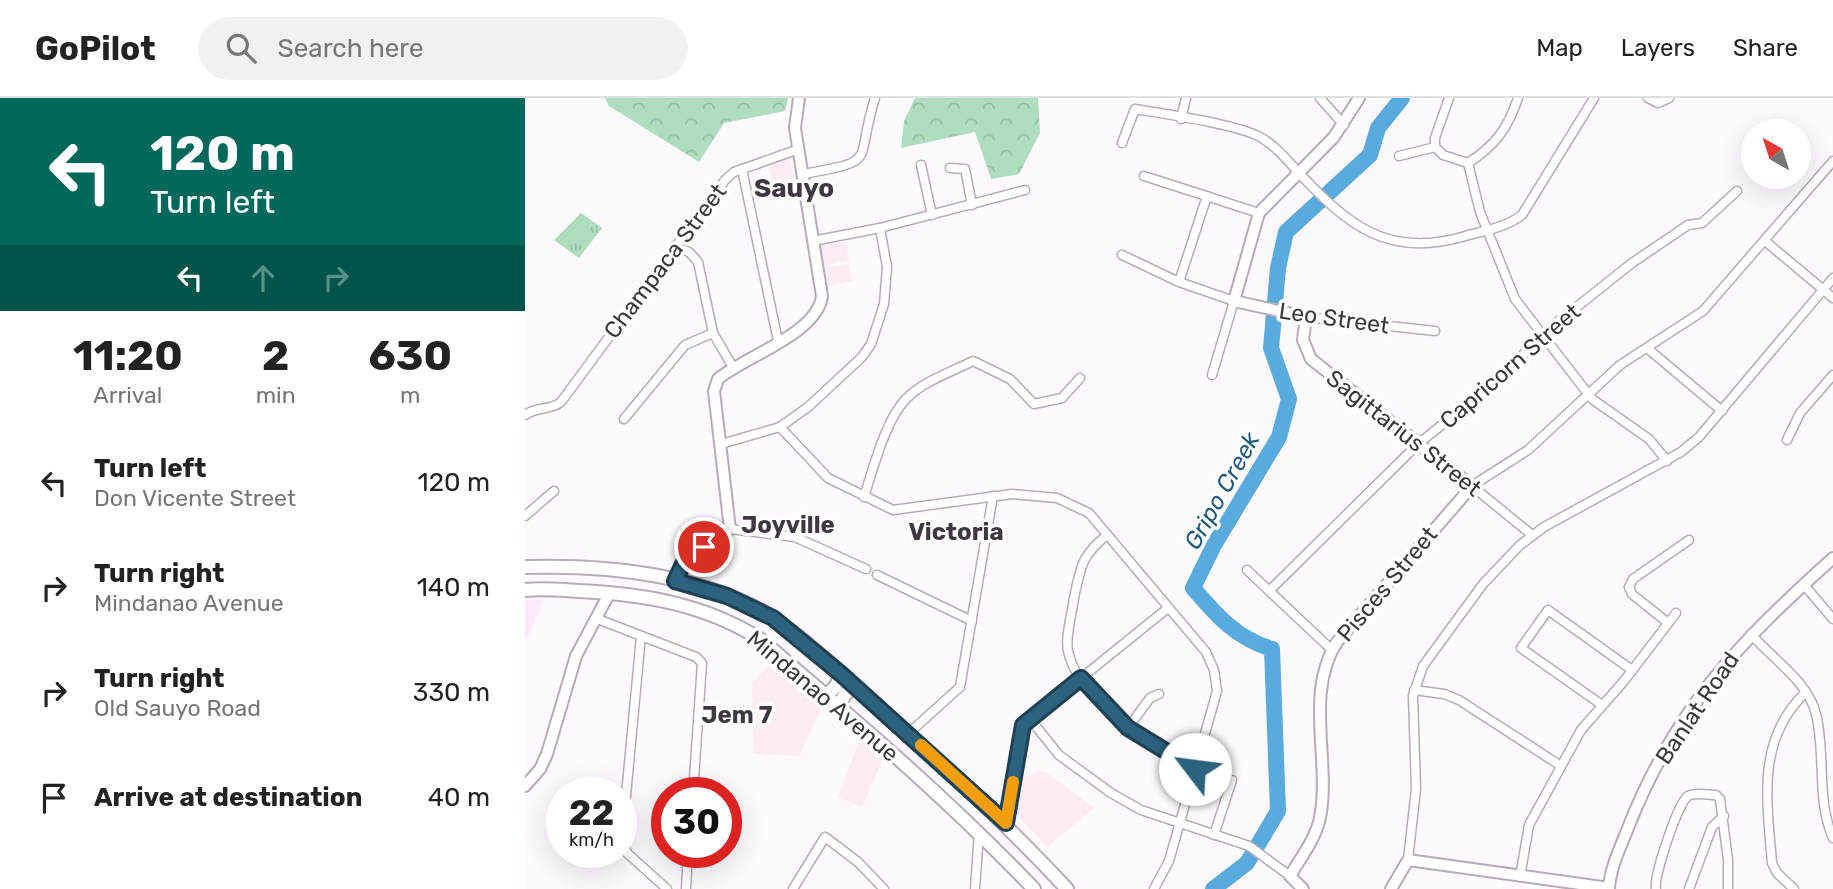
<!DOCTYPE html>
<html lang="en">
<head>
<meta charset="utf-8">
<style>
  body { margin:0; font-family:Rubik,sans-serif; background:#f2f2f2; color:#222; height:100vh; display:flex; flex-direction:column; font-size:26px; white-space:nowrap }
  * { box-sizing:border-box; margin:0 }
  p { font-size:23px; color:#767676 }
  .icon { flex:none; width:38px; height:38px; fill:none; stroke:currentColor; stroke-width:2; stroke-linecap:round; stroke-linejoin:round }
  .map { position:relative; flex:1; overflow:hidden }
  .details { display:flex; flex-direction:column; background:#fff; width:525px }
  .details>* { flex:none }
  .top-card { background:#00695c; color:#fff; overflow:hidden }
  .needle { width:46px; rotate:321deg }
  .tools { position:absolute; left:1216px; top:21px; display:grid; gap:14px }
  .tools a { display:grid; place-items:center; width:70px; height:70px; border-radius:50%; background:#fff; box-shadow:0 7px 28px #0002; font-size:35px }
  .speed { position:absolute; left:21px; top:679px; display:flex; gap:14px; font-size:35px; font-weight:700; text-align:center }
  .speed>* { display:grid; place-content:center; width:91px; height:91px; border-radius:50%; background:#fff; box-shadow:0 7px 28px #0002; line-height:1 }
  .speed small { font-size:18px; font-weight:400 }
  .speed .limit { border:10px solid #d22; background:#fff; color:#111 }
  .pin { position:absolute; display:grid; place-items:center; width:60px; height:60px; color:#fff; margin:-30px; border:4px solid #fff; border-radius:50%; box-shadow:0 2px 7px #0007 }
  .me { position:absolute; width:77px; margin:-38px; rotate:300deg; stroke-linejoin:round; filter:drop-shadow(0 0 5px #0008) }
  .turn { display:flex; align-items:center; gap:24px; height:147px; padding:0 35px; font-size:32px }
  .turn .icon { width:91px; height:91px; stroke-width:2.5 }
  .turn b { display:block; font-size:49px; line-height:60px }
  .lanes { display:flex; align-items:center; height:66px; padding:0 35px; background:#0003; justify-content:center; gap:35px; direction:ltr }
  .lanes .off { opacity:.35 }
  .eta { display:flex; justify-content:space-evenly; align-items:center; height:119px; text-align:center }
  .eta b { font-size:42px; font-weight:700; line-height:49px }
  ul { padding:0; list-style:none }
  li { display:flex; align-items:center; gap:21px; height:105px; padding:0 35px }
  li div { flex:1 }
  li b { display:block; font-size:26px }
  li em { font-style:normal }
  header { display:flex; align-items:center; gap:42px; box-sizing:border-box; height:98px; padding:0 35px; background:#fff; border-bottom:2px solid #e0e0e0 }
  header strong { font-size:33px }
  nav { display:flex; gap:38px; margin-inline-start:auto; font-size:24px }
  .search { width:490px; height:63px; background:#f2f2f2; display:flex; align-items:center; gap:18px; box-sizing:border-box; padding:0 24px; border-radius:38px; color:#767676; font-size:26px }
  main { display:flex; flex:1; min-height:0 }
  .map>svg:first-child { display:block }
  .commercial { fill:#fdebf5 }
  .medical { fill:#fceafb }
  .forest { fill:url(#forest-crowns) }
  .park { fill:url(#park-tufts) }
  .lines { fill:none; stroke-linecap:round; stroke-linejoin:round }
  .river { stroke:#59aadd; stroke-width:16 }
  .street-casing { stroke:#b6acb9; stroke-width:11 }
  .secondary-casing { stroke:#b6acb9; stroke-width:14 }
  .primary-casing { stroke:#b6acb9; stroke-width:16 }
  .street { stroke:#fff; stroke-width:8 }
  .secondary { stroke:#fff; stroke-width:10 }
  .primary { stroke:#fff; stroke-width:12 }
  .route-casing { stroke:#1d4052; stroke-width:18 }
  .route { stroke:#2d627e; stroke-width:12 }
  .slow { stroke:#f59e0b; stroke-width:12 }
  .labels { text-anchor:middle; stroke-width:7; stroke-linejoin:round; paint-order:stroke }
  .street-label { font-size:23px; fill:#3b373c; stroke:#fff }
  .water-label { font-size:24px; font-style:italic; fill:#1f5b7e; stroke:#fff }
  .neighbourhood-label { font-size:24px; font-weight:bold; fill:#3f3742; stroke:#fff }
  .quarter-label { font-size:26px; font-weight:bold; fill:#3f3742; stroke:#fff }
</style>
</head>
<body>
<header>
<strong>GoPilot</strong>
<div class="search"><svg class="icon" aria-label="search" viewBox="0 0 24 24"><circle cx="10" cy="10" r="6"/><path d="M15 15l6 6"/></svg>Search here</div>
<nav><a>Map</a><a>Layers</a><a>Share</a></nav>
</header>
<main>
<section class="details">
<div class="top-card">
<div class="turn"><svg class="icon" aria-label="left" viewBox="0 0 24 24"><path d="M17 20v-9H6M10 6l-5 5 5 5"/></svg><div><b>120 m</b>Turn left</div></div>
<div class="lanes"><svg class="icon" aria-label="left" viewBox="0 0 24 24"><path d="M17 20v-9H6M10 6l-5 5 5 5"/></svg><svg class="icon off" aria-label="ahead" viewBox="0 0 24 24"><path d="M12 20V5M6 11l6-6 6 6"/></svg><svg class="icon off" aria-label="right" viewBox="0 0 24 24"><path d="M7 20v-9h11M14 6l5 5-5 5"/></svg></div>
</div>
<div class="eta">
<div><b>11:20</b><p>Arrival</p></div>
<div><b>2</b><p>min</p></div>
<div><b>630</b><p>m</p></div>
</div>
<ul>
<li><svg class="icon" aria-label="left" viewBox="0 0 24 24"><path d="M17 20v-9H6M10 6l-5 5 5 5"/></svg><div><b>Turn left</b><p>Don Vicente Street</p></div><em>120 m</em></li>
<li><svg class="icon" aria-label="right" viewBox="0 0 24 24"><path d="M7 20v-9h11M14 6l5 5-5 5"/></svg><div><b>Turn right</b><p>Mindanao Avenue</p></div><em>140 m</em></li>
<li><svg class="icon" aria-label="right" viewBox="0 0 24 24"><path d="M7 20v-9h11M14 6l5 5-5 5"/></svg><div><b>Turn right</b><p>Old Sauyo Road</p></div><em>330 m</em></li>
<li><svg class="icon" aria-label="arrive" viewBox="0 0 24 24"><path d="M6 21V4h12l-3 4 3 4H6"/></svg><div><b>Arrive at destination</b></div><em>40 m</em></li>
</ul>
</section>
<div class="map">
<svg width="1308" height="791" viewBox="0 0 1308 791">
  <defs>
    <pattern id="forest-crowns" width="20" height="18" patternUnits="userSpaceOnUse" patternTransform="scale(1.75)"><rect width="20" height="18" fill="#aedebd"/><path d="M2 6a3 3 0 1 1 6 0M12 15a3 3 0 1 1 6 0" fill="none" stroke="#97bfa3"/></pattern>
    <pattern id="park-tufts" width="24" height="20" patternUnits="userSpaceOnUse" patternTransform="scale(1.75)"><rect width="24" height="20" fill="#aedebd"/><path d="M3 7l-1-3M5 7V3M7 7l1-3M15 17l-1-3M17 17v-4M19 17l1-3" fill="none" stroke="#97bfa3"/></pattern>
  </defs>
  <rect width="100%" height="100%" fill="#fdf9fe"/>
  <!-- commercial -->
  <g class="commercial">
    <polygon points="265,59 269,87 250,91 243,66"/>
    <polygon points="321,144 324,162 297,167 294,148"/>
    <polygon points="323,166 327,183 300,189 297,170"/>
    <polygon points="244,568 296,611 274,658 228,656 227,585"/>
    <polygon points="336,639 358,661 337,709 313,699"/>
    <polygon points="514,672 522,675 569,710 522,749 486,710 492,676 504,679"/>
  </g>
  <!-- medical -->
  <polygon class="medical" points="0,502 19,502 0,544"/>
  <!-- forest -->
  <g class="forest">
    <polygon points="80,0 263,0 260,13 199,25 174,64 84,8"/>
    <polygon points="390,0 513,0 515,35 494,76 466,81 450,34 376,50 379,23"/>
  </g>
  <!-- park -->
  <polygon class="park" points="56,115 77,130 54,160 29,142"/>
  <g class="lines">
    <!-- river -->
    <path class="river" d="M688 791 722 765 753 713 747 551C711 540 692 518 668 490L689 447 754 339 764 301 746 250 753 170 761 134 845 57 853 30 877 0"/>
    <!-- street casing -->
    <g class="street-casing">
      <g id="street">
        <polyline points="795,0 819,27"/>
        <polyline points="1123,0 1133,5 1144,0"/>
        <polyline points="656,21 661,0"/>
        <path d="M597 45 610 11C640 16 711 26 735 39 751 48 762 62 774 75 823 127 862 160 937 139 957 133 980 130 997 117L1069 0"/>
        <polyline points="910,49 910,40 924,0"/>
        <polyline points="910,49 918,57 943,65"/>
        <polyline points="874,58 910,49"/>
        <polyline points="943,65 955,114 990,201 1067,301 1124,341 1142,363"/>
        <path d="M943 65C970 48 983 30 993 0"/>
        <polyline points="396,67 407,117"/>
        <polyline points="425,70 440,71 447,107"/>
        <polyline points="217,71 253,243"/>
        <path d="M278 76C356 62 329 66 350 0"/>
        <polyline points="619,78 734,115"/>
        <polyline points="288,143 355,130 500,92"/>
        <polyline points="1240,143 1308,200"/>
        <polyline points="149,148 164,154 173,164 188,235 209,271"/>
        <polyline points="597,157 654,184 709,203 687,277"/>
        <polyline points="654,184 682,98"/>
        <polyline points="781,219 910,233"/>
        <polyline points="1122,250 1197,313"/>
        <path d="M0 317C12 308 25 313 36 304L200 82 209 74 274 51"/>
        <polyline points="99,321 160,247 188,235"/>
        <polyline points="255,329 303,380 368,412 487,396 532,400 564,415 681,554 689,572 692,593 644,763 629,791"/>
        <polyline points="1262,342 1275,315 1308,277"/>
        <polyline points="196,346 255,329 283,309 337,259 346,246 359,206 362,169 355,130"/>
        <path d="M339 399C348 371 361 320 382 300 399 283 426 274 448 263L485 281 509 306 537 300 555 280"/>
        <polyline points="0,418 29,393"/>
        <polyline points="205,431 270,439 341,471"/>
        <path d="M582 437C556 458 556 468 549 500 547 516 540 538 543 553 554 605 629 647 670 671"/>
        <polyline points="1007,437 947,388 1003,352 1095,267 1178,213 1308,63"/>
        <polyline points="722,472 807,552"/>
        <polyline points="352,477 447,523"/>
        <polyline points="1279,487 1308,521"/>
        <polyline points="744,493 893,346 963,290 1029,227 1107,165 1163,127 1177,125 1212,93"/>
        <polyline points="70,520 171,559 177,565 168,695"/>
        <polyline points="1143,525 1107,496 1104,489 1108,481 1164,442"/>
        <path d="M1226 536C1246 560 1283 583 1291 616 1301 656 1291 702 1308 740"/>
        <polyline points="116,538 97,740 102,755 142,791"/>
        <polyline points="889,592 919,596 934,602 1036,668"/>
        <polyline points="1077,607 996,550 1023,512 1107,572"/>
        <polyline points="505,621 534,657 586,695 616,712 724,748 765,778"/>
        <polyline points="603,630 625,600 634,596"/>
        <polyline points="384,635 435,589 468,398"/>
        <polyline points="481,725 498,627 643,510"/>
        <polyline points="689,737 707,682"/>
        <polyline points="883,762 891,691 888,598 898,568 958,486 994,448 1019,429 1156,354 1174,339 1308,180"/>
        <polyline points="995,779 1004,727 1056,632 1099,583 1151,515"/>
        <polyline points="161,791 163,754"/>
        <polyline points="268,791 300,739 333,764 359,791"/>
        <polyline points="450,791 454,735"/>
        <path d="M1131 791C1128 780 1153 704 1163 698 1170 694 1183 697 1191 697L1195 701 1203 762V791"/>
        <polyline points="1164,791 1187,729 1199,718"/>
        <path d="M1269 791 1252 775 1247 765C1242 703 1231 642 1280 595"/>
      </g>
    </g>
    <!-- secondary casing -->
    <g class="secondary-casing">
      <g id="secondary">
        <path d="M150 483 163 461 205 431 189 293 193 281C221 258 293 235 297 198L270 30 274 0"/>
        <polyline points="0,688 15,671 22,656 51,558 85,494"/>
        <path d="M778 791 765 778C776 759 790 742 795 720 806 663 779 595 812 544L947 388 786 261 778 242 781 219 709 203 734 115 809 39 834 0"/>
        <polyline points="866,791 883,762 1084,790"/>
        <path d="M1084 791C1085 769 1097 746 1105 725 1153 606 1215 544 1308 460"/>
      </g>
    </g>
    <!-- primary casing -->
    <g class="primary-casing">
      <g id="primary">
        <path d="M0 469C73 467 157 474 225 507 269 529 309 570 346 602 414 663 480 724 542 791"/>
        <path d="M0 492C18 490 36 492 54 493 119 496 179 506 235 541 329 621 423 701 509 791"/>
        <polyline points="301,598 311,588 316,576"/>
        <polyline points="314,608 320,596 330,588"/>
      </g>
    </g>
    <!-- street -->
    <use href="#street" class="street"/>
    <!-- secondary -->
    <use href="#secondary" class="secondary"/>
    <!-- primary -->
    <use href="#primary" class="primary"/>
  </g>
  <g class="lines">
    <!-- route casing -->
    <g class="route-casing">
      <polyline id="route" points="179,449 158,466 150,483 202,498 248,520 316,576 481,725 498,627 556,580 603,630 670,671"/>
    </g>
    <!-- route -->
    <use href="#route" class="route"/>
    <!-- slow -->
    <polyline class="slow" points="396,647 481,725 488,684"/>
  </g>
  <g class="labels">
    <!-- street labels -->
    <g class="street-label">
      <text transform="translate(140 163) rotate(-53)" y="8">Champaca Street</text>
      <text transform="translate(809 220) rotate(8)" y="8">Leo Street</text>
      <text transform="translate(985 268) rotate(-41)" y="8">Capricorn Street</text>
      <text transform="translate(879 335) rotate(38)" y="8">Sagittarius Street</text>
      <text transform="translate(862 486) rotate(-50)" y="8">Pisces Street</text>
      <text transform="translate(298 598) rotate(40)" y="8">Mindanao Avenue</text>
      <text transform="translate(1172 610) rotate(-56)" y="8">Banlat Road</text>
    </g>
    <!-- water labels -->
    <g class="water-label">
      <text transform="translate(697 393) rotate(-61)" y="8">Gripo Creek</text>
    </g>
    <!-- neighbourhood labels -->
    <g class="neighbourhood-label">
      <text x="263" y="435">Joyville</text>
      <text x="431" y="442">Victoria</text>
      <text x="212" y="625">Jem 7</text>
    </g>
    <!-- quarter labels -->
    <g class="quarter-label">
      <text x="269" y="99">Sauyo</text>
    </g>
  </g>
</svg>
<div class="tools">
<a><svg class="needle" viewBox="-14 -14 28 28"><path d="M0-13l5 13h-10z" fill="#e53935"/><path d="M0 13l5-13h-10z" fill="#767676"/></svg></a>
</div>
<div class="speed"><div>22<small>km/h</small></div><div class="limit">30</div></div>
<div class="pin" style="left:179px;top:449px;background:#d93025"><svg class="icon" aria-label="arrive" viewBox="0 0 24 24"><path d="M6 21V4h12l-3 4 3 4H6"/></svg></div>
<svg class="me" style="left:670px;top:671px" viewBox="-20 -20 40 40"><circle r="19" fill="#fff"/><path d="M0-13L10 11 0 6-10 11z" fill="#2d627e"/></svg>
</div>
</main>
</body>
</html>
